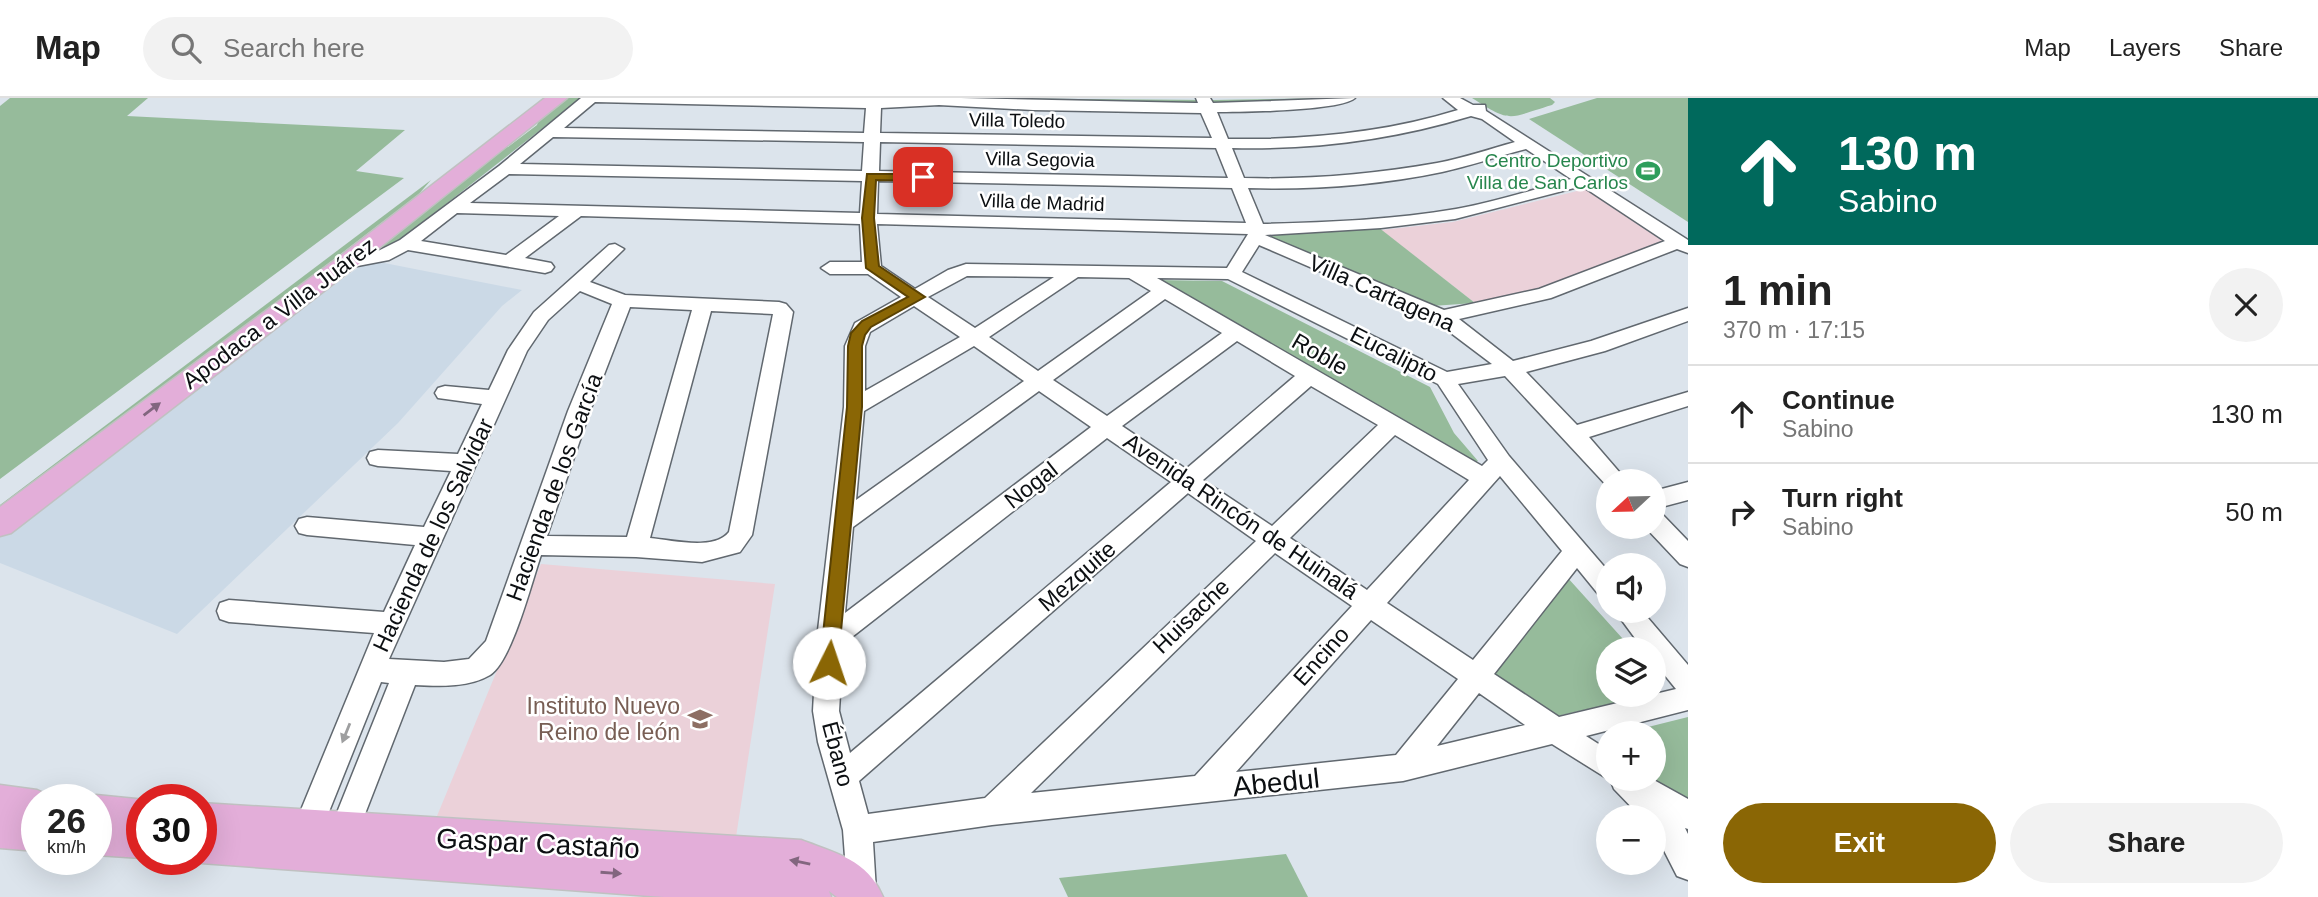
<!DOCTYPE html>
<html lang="en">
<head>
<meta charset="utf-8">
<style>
  body { margin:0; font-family:Arial,sans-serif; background:#f2f2f2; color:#222; height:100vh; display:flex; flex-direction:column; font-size:26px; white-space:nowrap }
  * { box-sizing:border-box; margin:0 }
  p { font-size:23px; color:#767676 }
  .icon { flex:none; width:38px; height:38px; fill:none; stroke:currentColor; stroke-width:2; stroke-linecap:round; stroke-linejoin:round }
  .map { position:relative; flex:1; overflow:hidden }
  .sheet { display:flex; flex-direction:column; background:#fff; width:630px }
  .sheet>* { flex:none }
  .guide { background:#00695c; color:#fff; overflow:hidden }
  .needle { width:46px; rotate:248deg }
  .tools { position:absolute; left:1596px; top:371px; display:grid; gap:14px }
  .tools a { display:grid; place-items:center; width:70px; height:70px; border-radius:50%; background:#fff; box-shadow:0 7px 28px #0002; font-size:35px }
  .speed { position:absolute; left:21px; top:686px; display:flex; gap:14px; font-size:35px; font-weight:700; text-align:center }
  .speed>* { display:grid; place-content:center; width:91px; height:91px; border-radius:50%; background:#fff; box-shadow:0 7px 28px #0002; line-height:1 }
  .speed small { font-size:18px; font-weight:400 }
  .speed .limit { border:10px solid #d22; background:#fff; color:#111 }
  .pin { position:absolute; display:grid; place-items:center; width:60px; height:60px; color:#fff; margin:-30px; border-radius:14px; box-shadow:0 4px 10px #0006 }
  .me { position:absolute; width:77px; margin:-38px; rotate:4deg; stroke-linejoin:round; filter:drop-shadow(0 0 5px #0008) }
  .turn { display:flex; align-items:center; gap:24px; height:147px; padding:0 35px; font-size:32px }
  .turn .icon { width:91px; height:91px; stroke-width:2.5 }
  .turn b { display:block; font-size:49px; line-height:60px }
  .round { display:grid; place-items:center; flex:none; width:74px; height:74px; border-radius:37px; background:#f2f2f2 }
  .summary { display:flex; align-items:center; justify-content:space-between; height:119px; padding:0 35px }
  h1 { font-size:42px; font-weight:700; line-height:52px }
  .button { display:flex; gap:14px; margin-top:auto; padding:14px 35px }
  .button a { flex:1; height:80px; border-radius:42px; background:#8a6605; color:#fff; font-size:28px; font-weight:700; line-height:80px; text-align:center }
  .button a+a { background:#f2f2f2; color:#222 }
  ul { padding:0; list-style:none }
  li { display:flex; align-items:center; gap:21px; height:98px; padding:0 35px; border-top:2px solid #e0e0e0 }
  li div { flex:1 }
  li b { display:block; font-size:26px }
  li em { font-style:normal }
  header { display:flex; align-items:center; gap:42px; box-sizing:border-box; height:98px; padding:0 35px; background:#fff; border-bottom:2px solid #e0e0e0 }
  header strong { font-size:33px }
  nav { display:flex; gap:38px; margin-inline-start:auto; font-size:24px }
  .search { width:490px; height:63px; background:#f2f2f2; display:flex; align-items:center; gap:18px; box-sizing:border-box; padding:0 24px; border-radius:38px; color:#767676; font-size:26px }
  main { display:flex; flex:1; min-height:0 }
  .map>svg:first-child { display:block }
  .built { fill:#cbd9e6 }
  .education { fill:#ebd1d9 }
  .green { fill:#96bb9b }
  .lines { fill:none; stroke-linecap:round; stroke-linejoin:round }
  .minor-casing { stroke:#61686f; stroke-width:3 }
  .major-casing { stroke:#c0c1c1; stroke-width:3 }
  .minor { fill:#fff; fill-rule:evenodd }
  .major { fill:#e3aed9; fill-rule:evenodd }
  .oneway { fill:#82667f }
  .oneway2 { fill:#9e9fa0 }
  .route { fill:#8a6605; stroke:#5a4203; stroke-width:2 }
  .labels { text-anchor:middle; stroke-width:5; stroke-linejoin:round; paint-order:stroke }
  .far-street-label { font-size:19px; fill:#0c0f12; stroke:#fff }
  .far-leisure-label { font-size:19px; fill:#27864d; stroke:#fff; text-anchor:end }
  .street-label { font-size:23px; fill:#0c0f12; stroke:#fff }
  .education-label { font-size:23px; fill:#785e54; stroke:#fff; text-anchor:end }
  .near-street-label { font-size:28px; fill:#0c0f12; stroke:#fff }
</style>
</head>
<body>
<header>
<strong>Map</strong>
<div class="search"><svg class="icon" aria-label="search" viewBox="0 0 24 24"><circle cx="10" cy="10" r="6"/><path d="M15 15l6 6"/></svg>Search here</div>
<nav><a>Map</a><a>Layers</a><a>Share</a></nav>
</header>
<main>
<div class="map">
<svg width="1688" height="799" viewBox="0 0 1688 799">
  <rect width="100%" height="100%" fill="#dce4ec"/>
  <!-- built -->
  <polygon class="built" points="369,162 522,192 502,208 398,325 177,536 0,465 0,427"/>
  <!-- education -->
  <g class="education">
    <polygon points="1585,91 1664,144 1545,192 1475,205 1381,132 1453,124"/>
    <polygon points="541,466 775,486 736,739 437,718"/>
  </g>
  <!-- green -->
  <g class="green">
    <polygon points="10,0 148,0 127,18 405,32 356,73 404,80 0,381 0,8"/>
    <polygon points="564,0 581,0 390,150 368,155 496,51 508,49 537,27 540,18"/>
    <polygon points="934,0 1212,2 1331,0 1224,8"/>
    <path d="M1472 0H1550L1555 4 1552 7C1508 20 1512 26 1472 0Z"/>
    <polygon points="1597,0 1688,0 1688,124 1529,21"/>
    <polygon points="431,82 418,97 0,416 0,407"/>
    <polygon points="1378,129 1475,205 1432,208 1276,142 1268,136"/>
    <polygon points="1153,182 1222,183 1430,289 1454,335 1478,363 1471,367"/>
    <polygon points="1567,479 1632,551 1608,551 1608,597 1649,597 1553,619 1488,575"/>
    <polygon points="1688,619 1688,715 1638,681 1654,681 1654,635 1624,635"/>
    <polygon points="1286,756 1308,799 1068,799 1059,780"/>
  </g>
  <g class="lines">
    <!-- minor casing -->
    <g class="minor-casing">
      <g id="minor">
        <path d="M581 0H961L1195 5H1198L1196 0H1210L1213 5 1355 0C1341 13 1241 14 1217 14L1228 41C1305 42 1384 35 1458 12L1443 0H1460L1473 7H1485L1486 13 1688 142V155L1677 151 1551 200 1459 221 1513 263 1591 243 1688 210V223L1605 253 1526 274 1577 327 1688 294V308L1589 339 1627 383H1608V389L1505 278 1458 286 1509 358 1608 473V500L1599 497 1577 470 1494 576 1559 619 1676 591 1654 564V551H1643L1615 513H1642L1688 567V612L1586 638 1608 652V681L1552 646 1403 683 992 727 873 744 876 793 874 799H848L843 732 818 644 813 613 817 541 844 309 845 248 855 225 901 199 868 176H830L821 170 830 164H862L860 126 581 118 525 160 551 165 554 169 551 173 545 175 408 152 389 162 347 170 338 164 341 160 378 153 400 142 499 68ZM595 4 866 10 864 35 564 30ZM939 7 1033 12 1201 15 1212 40 880 35 881 10ZM1471 18 1482 21 1515 44C1490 51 1464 60 1437 65 1374 76 1308 82 1244 80L1232 50C1312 52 1393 42 1471 18ZM553 39 864 44 862 73 520 66ZM880 44 1216 50 1228 80 879 73ZM1526 51 1571 81C1533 92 1495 104 1456 111 1393 122 1328 124 1263 126L1248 90C1312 92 1380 87 1442 74 1470 68 1498 58 1526 51ZM509 76 862 83 860 115 470 105ZM878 83 1232 90 1246 125 877 116ZM1582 88 1665 143 1539 191 1444 212 1265 137 1381 130 1455 121ZM457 115 559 118 506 157 421 143ZM877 126 1248 136 1227 170 966 166 948 172 915 191 881 168ZM1259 147 1435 223 1492 266 1447 274 1242 174ZM967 178 1054 179 975 230 928 199ZM1078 179 1129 180 1151 193 1038 273 989 239ZM1157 180 1228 181 1438 286 1488 362 1482 368ZM1165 201 1222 235 1107 318 1053 282ZM914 208 960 239 865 293V248L870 234ZM1237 243 1295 278 1186 371 1122 328ZM974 248 1024 283 856 402 864 313ZM1311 288 1378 327 1272 428 1203 382ZM1039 293 1091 329 845 515 853 429ZM1395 337 1469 382 1367 492 1290 440ZM1107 340 1171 384 850 655 839 613 843 546ZM1500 378 1562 453 1473 562 1387 505ZM1188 395 1256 443 985 700 868 716 859 683ZM1275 455 1352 508 1195 678 1031 695ZM1371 522 1458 581 1396 657 1236 674ZM1479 595 1525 627 1437 648Z"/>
        <path d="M615 146 624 151 590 184 625 197 779 204 786 206 793 214 752 437 740 454 702 464 636 459 541 457C532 483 512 563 490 577 468 590 439 588 415 587L351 752 341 757 331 752 326 742 389 585 381 584 314 751 304 756 294 751 289 741 374 535 229 524 220 521 217 513 220 505 229 502 384 514 415 447 307 437 299 435 295 428 299 421 307 419 424 429 451 373 378 368 370 366 367 360 370 354 378 352 458 356 482 306 438 300 435 295 438 290 445 288 489 292 508 252 534 214 609 147ZM580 193 612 206 568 313 486 543 469 561 444 564 389 561 527 253 548 222ZM630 209 692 212 627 439 547 438 590 313ZM711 213 773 216 729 434C714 453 672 442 650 440Z"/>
        <polygon points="1688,384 1688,402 1654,411 1654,393"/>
        <polygon points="1654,414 1662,416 1688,443 1688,469 1680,466 1646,430 1654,429"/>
        <polygon points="1610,681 1652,681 1688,701 1688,731 1685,730 1688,736 1688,782 1677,778 1654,733 1654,719 1641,719 1614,691"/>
      </g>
    </g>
    <!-- major casing -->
    <g class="major-casing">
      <g id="major">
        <polygon points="545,0 567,0 355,169 11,435 0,438 0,409 339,159"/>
        <polygon points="0,687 37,692 50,698 52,702 37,702 37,753 0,750"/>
        <polygon points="96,697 146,702 142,702 142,760 96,757 96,702 85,702"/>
        <path d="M201 705 801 742C837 756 867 761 883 799H837L829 793 831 799H664L201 765 191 761H201Z"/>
      </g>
    </g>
    <!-- minor -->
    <use href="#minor" class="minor"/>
    <!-- major -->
    <use href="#major" class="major"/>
  </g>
  <!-- one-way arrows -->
  <defs><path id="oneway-solid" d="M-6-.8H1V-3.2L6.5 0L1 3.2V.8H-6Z" transform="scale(1.75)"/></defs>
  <g class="oneway">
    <use href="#oneway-solid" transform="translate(152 311) rotate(-37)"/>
    <use href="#oneway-solid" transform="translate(800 764) rotate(-168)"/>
    <use href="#oneway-solid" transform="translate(611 775) rotate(4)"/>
  </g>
  <use class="oneway2" href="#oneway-solid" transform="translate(346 635) rotate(112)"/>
  <!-- route -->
  <polygon class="route" points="867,76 923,76 929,79 923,83 876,82 874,120 879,168 925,199 871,229 865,237 862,248 862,309 838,565 835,571 829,573 822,571 820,565 847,309 848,248 851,235 862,223 908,199 866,170 862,120"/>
  <!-- icons -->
  <defs>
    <g id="stadium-bare" transform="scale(1.89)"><path d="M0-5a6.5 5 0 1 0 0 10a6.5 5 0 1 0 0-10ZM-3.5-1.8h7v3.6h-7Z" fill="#2e9e5b" stroke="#fff" stroke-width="2.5" paint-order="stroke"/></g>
    <g id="school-bare" transform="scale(1.89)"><path d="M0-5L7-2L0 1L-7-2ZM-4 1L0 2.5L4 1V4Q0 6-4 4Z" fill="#8d6e63" stroke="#fff" stroke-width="2.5" paint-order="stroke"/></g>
  </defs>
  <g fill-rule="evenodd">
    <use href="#stadium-bare" x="1648" y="73"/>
    <use href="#school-bare" x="700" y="621"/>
  </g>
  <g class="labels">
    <!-- far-street labels -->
    <g class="far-street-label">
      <text transform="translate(1017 22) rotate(1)" y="7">Villa Toledo</text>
      <text transform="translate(1040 61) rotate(1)" y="7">Villa Segovia</text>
      <text transform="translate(1042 104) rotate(2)" y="7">Villa de Madrid</text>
    </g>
    <!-- far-leisure labels -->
    <g class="far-leisure-label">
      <text x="1628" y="69">Centro Deportivo<tspan x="1628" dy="22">Villa de San Carlos</tspan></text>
    </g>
    <!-- street labels -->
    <g class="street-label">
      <text transform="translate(1382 195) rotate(24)" y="8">Villa Cartagena</text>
      <text transform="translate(279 215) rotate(-37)" y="8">Apodaca a Villa Juárez</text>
      <text transform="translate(1320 256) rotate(30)" y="8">Roble</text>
      <text transform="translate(1394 256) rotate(27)" y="8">Eucalipto</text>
      <text transform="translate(1031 387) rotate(-38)" y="8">Nogal</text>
      <text transform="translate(554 389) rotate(-70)" y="8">Hacienda de los García</text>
      <text transform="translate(1241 418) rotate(34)" y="8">Avenida Rincón de Huinalá</text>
      <text transform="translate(433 437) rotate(-65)" y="8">Hacienda de los Salvidar</text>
      <text transform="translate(1077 478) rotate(-41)" y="8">Mezquite</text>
      <text transform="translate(1191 518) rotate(-44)" y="8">Huisache</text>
      <text transform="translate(1321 558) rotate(-48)" y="8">Encino</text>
      <text transform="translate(838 656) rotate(75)" y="8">Ébano</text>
    </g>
    <!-- education labels -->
    <g class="education-label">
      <text x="680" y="616">Instituto Nuevo<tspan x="680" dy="26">Reino de león</tspan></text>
    </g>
    <!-- near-street labels -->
    <g class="near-street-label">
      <text transform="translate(1276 684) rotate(-6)" y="10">Abedul</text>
      <text transform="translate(538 745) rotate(3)" y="10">Gaspar Castaño</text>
    </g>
  </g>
</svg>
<div class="tools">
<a><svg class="needle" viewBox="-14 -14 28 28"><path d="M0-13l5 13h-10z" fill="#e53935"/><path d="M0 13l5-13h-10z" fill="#767676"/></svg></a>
<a><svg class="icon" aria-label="sound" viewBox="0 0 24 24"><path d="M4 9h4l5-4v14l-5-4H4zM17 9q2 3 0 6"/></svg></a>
<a><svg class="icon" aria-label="layers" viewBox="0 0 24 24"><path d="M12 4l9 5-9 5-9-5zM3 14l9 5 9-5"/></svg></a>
<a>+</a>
<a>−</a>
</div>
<div class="speed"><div>26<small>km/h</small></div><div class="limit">30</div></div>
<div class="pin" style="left:923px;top:79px;background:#d93025"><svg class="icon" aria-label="arrive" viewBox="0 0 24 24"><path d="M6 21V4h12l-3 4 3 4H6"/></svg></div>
<svg class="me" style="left:829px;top:565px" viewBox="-20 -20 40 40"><circle r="19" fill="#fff"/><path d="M0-13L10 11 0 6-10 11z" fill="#8a6605"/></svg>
</div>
<section class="sheet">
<div class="guide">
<div class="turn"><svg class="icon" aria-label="ahead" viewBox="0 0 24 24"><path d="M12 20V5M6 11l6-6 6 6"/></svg><div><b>130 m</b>Sabino</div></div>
</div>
<div class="summary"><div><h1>1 min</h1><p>370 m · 17:15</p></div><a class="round"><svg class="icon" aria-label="close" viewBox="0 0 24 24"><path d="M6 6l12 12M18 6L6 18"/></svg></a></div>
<ul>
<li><svg class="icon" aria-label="ahead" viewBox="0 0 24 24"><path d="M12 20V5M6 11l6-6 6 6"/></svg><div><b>Continue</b><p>Sabino</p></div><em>130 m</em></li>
<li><svg class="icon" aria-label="right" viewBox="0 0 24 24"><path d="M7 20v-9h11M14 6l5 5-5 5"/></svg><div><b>Turn right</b><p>Sabino</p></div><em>50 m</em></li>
</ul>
<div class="button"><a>Exit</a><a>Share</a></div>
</section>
</main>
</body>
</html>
